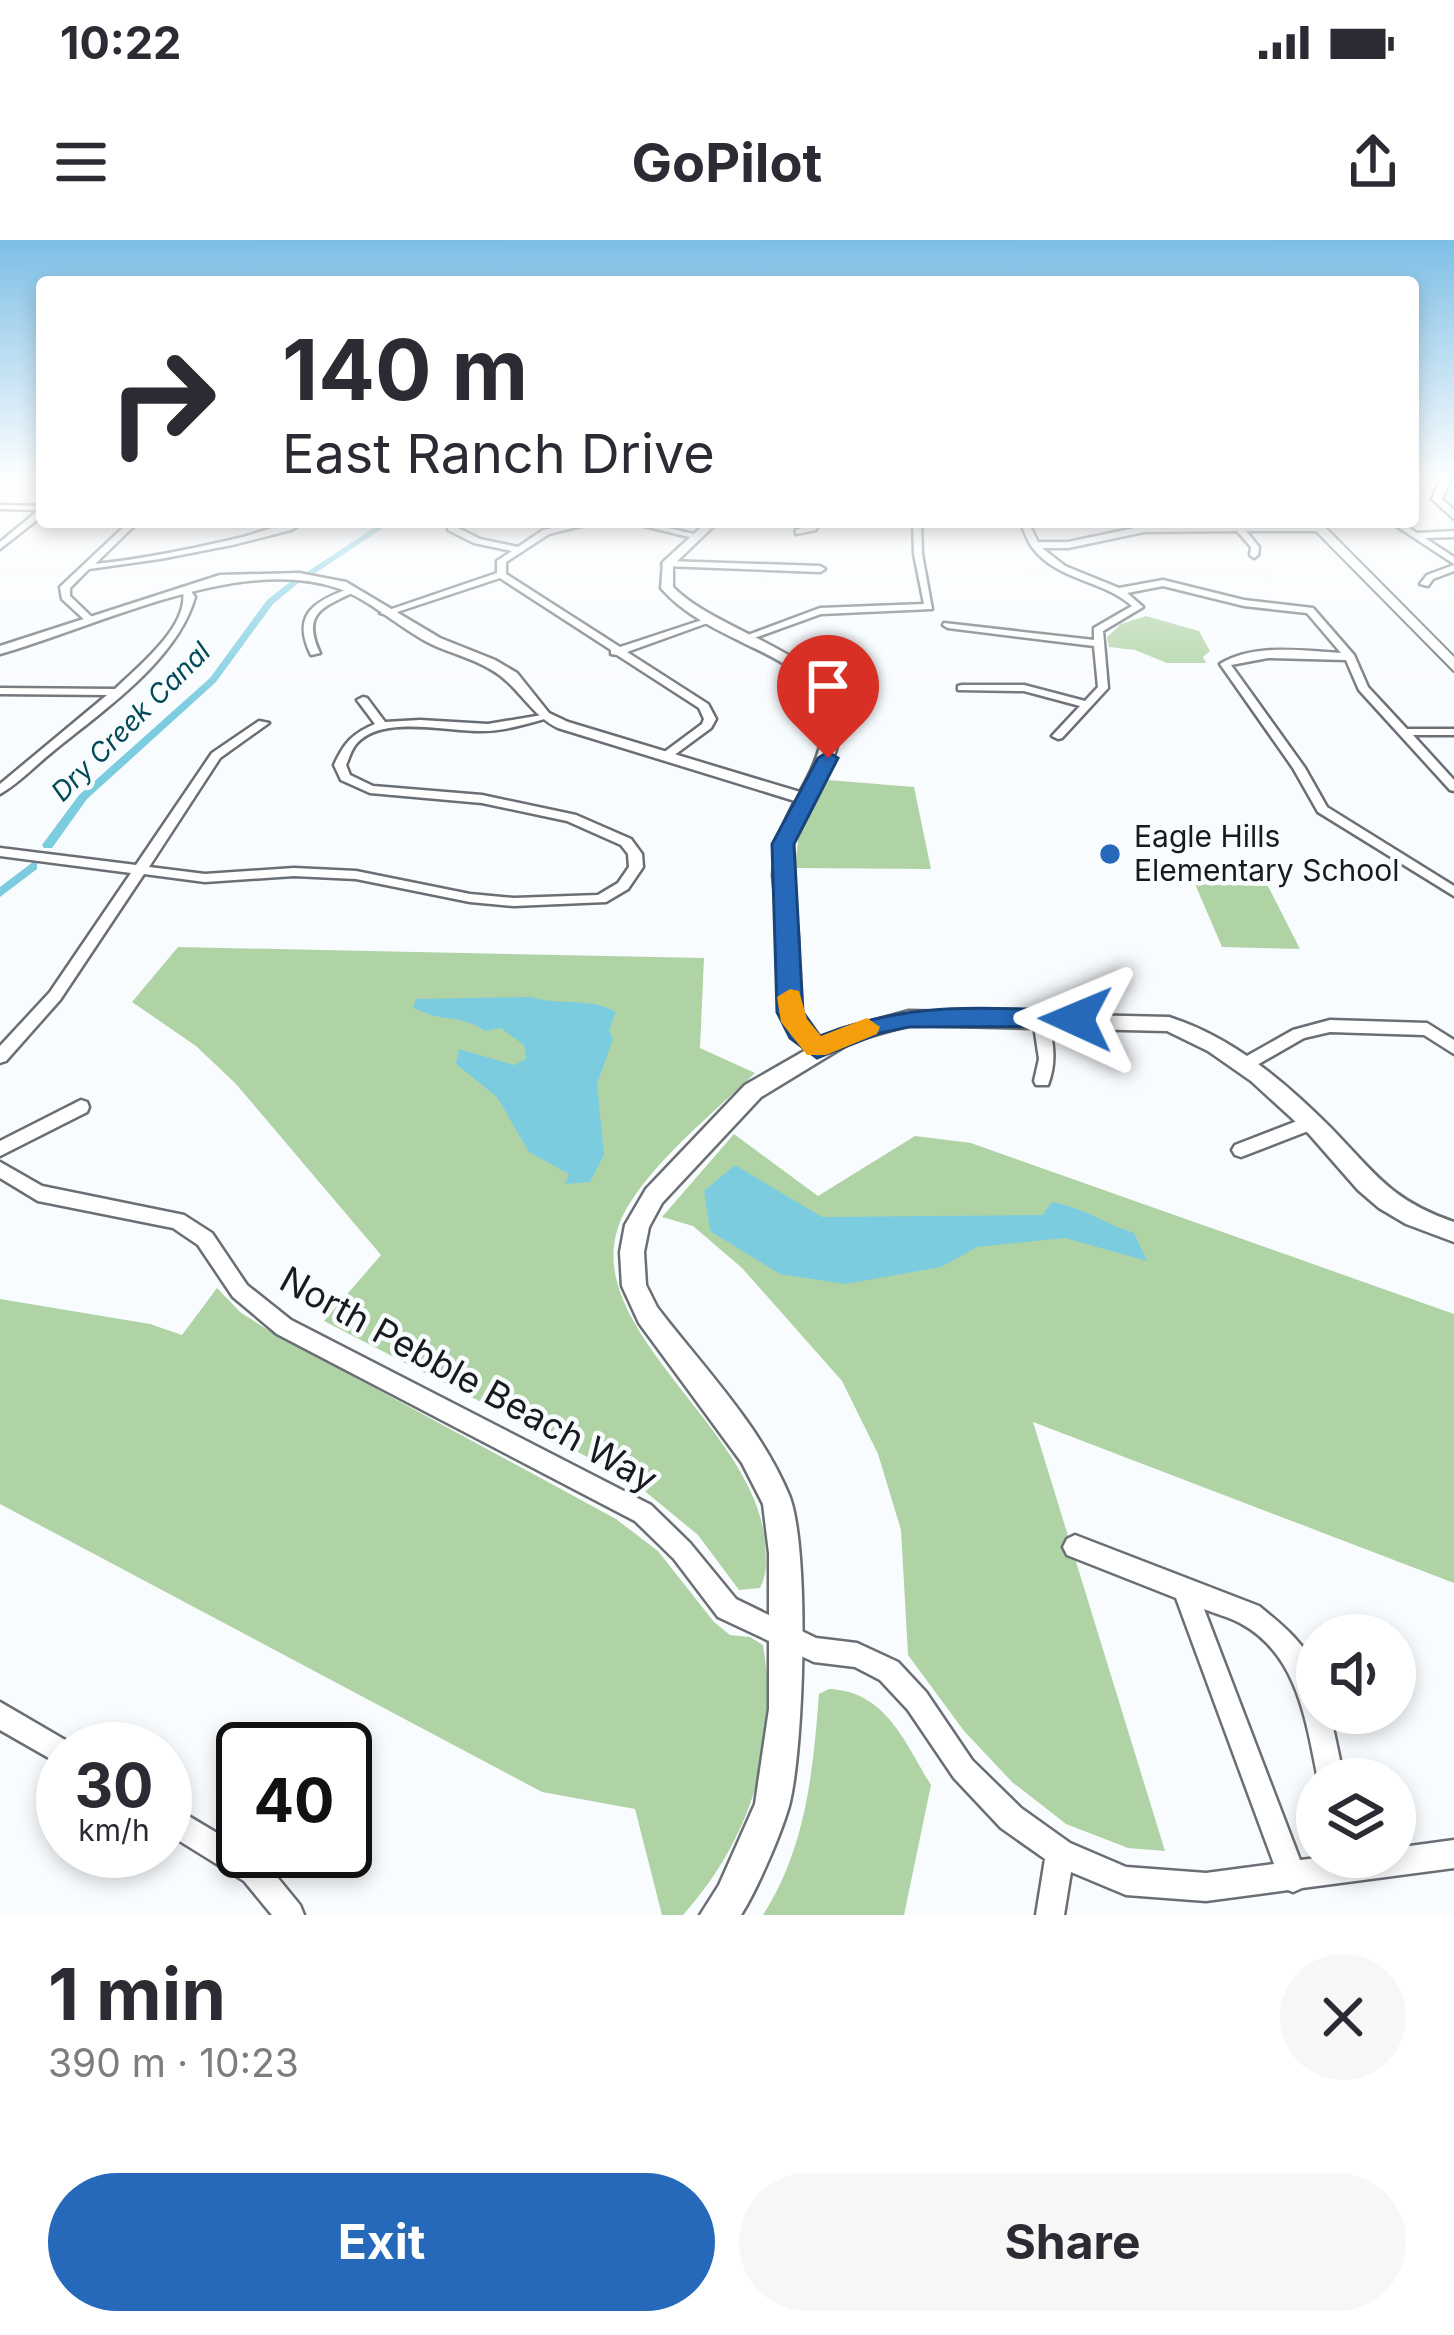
<!DOCTYPE html>
<html lang="en">
<head>
<meta charset="utf-8">
<style>
  body { margin:0; font-family:Inter,sans-serif; background:#f7f7f7; color:#2b2b33; height:100vh; display:flex; flex-direction:column; font-size:45px; white-space:nowrap }
  * { box-sizing:border-box; margin:0 }
  p { font-size:39px; color:#7c7c81 }
  .icon { flex:none; width:66px; height:66px; fill:none; stroke:currentColor; stroke-width:2; stroke-linecap:round; stroke-linejoin:round }
  .map { position:relative; height:1675px; overflow:hidden }
  .drawer { display:flex; flex-direction:column; background:#fff; flex:1 }
  .drawer>* { flex:none }
  .banner { position:absolute; left:36px; top:36px; width:1383px; height:252px; border-radius:12px; box-shadow:0 6px 18px #0003; background:#fff; color:#2b2b33; overflow:hidden }
  .tools { position:absolute; left:1296px; top:1374px; display:grid; gap:24px }
  .tools a { display:grid; place-items:center; width:120px; height:120px; border-radius:50%; background:#fff; box-shadow:0 6px 18px #0003; font-size:60px }
  .speed { position:absolute; left:36px; top:1482px; display:flex; gap:24px; font-size:60px; font-weight:700; text-align:center }
  .speed>* { display:grid; place-content:center; width:156px; height:156px; border-radius:50%; background:#fff; box-shadow:0 6px 18px #0003; line-height:1 }
  .speed small { font-size:30px; font-weight:400 }
  .speed .limit { border:6px solid #111; border-radius:18px; background:#fff; color:#111 }
  .pin { position:absolute; display:grid; place-items:center; width:102px; height:102px; color:#fff; margin:-123px -51px; border-radius:50% 50% 50% 0; rotate:-45deg; box-shadow:0 0 12px #0007 }
  .pin .icon { rotate:45deg }
  .me { position:absolute; width:132px; margin:-66px; rotate:271deg; stroke-linejoin:round; filter:drop-shadow(0 0 9px #0008) }
  .turn { display:flex; align-items:center; gap:42px; height:252px; padding:0 48px; font-size:54px }
  .turn .icon { width:156px; height:156px; stroke-width:2.5 }
  .turn b { display:block; font-size:84px; line-height:102px }
  .round { display:grid; place-items:center; flex:none; width:126px; height:126px; border-radius:63px; background:#f7f7f7 }
  .overview { display:flex; align-items:center; justify-content:space-between; height:204px; padding:0 48px }
  h1 { font-size:72px; font-weight:700; line-height:90px }
  .cta { display:flex; gap:24px; margin-top:auto; padding:24px 48px }
  .cta a { flex:1; height:138px; border-radius:72px; background:#2669ba; color:#fff; font-size:48px; font-weight:700; line-height:138px; text-align:center }
  .cta a+a { background:#f7f7f7; color:#2b2b33 }
  .status { display:flex; justify-content:space-between; align-items:center; height:84px; padding:0 60px; background:#fff; direction:ltr }
  .status svg { height:33px; fill:currentColor }
  header { display:flex; justify-content:space-between; align-items:center; height:156px; padding:0 48px; background:#fff; font-size:54px; font-weight:700 }
  .map>svg:first-child { display:block }
  .green { fill:#b0d3a6 }
  .water { fill:#7ccce0 }
  .lines { fill:none; stroke-linecap:round; stroke-linejoin:round }
  .canal { fill:#7ccce0; fill-rule:evenodd }
  .minor-casing { stroke:#6a6f75; stroke-width:5 }
  .tertiary-casing { stroke:#6a6f75; stroke-width:5 }
  .secondary-casing { stroke:#6a6f75; stroke-width:4 }
  .minor { fill:#fff; fill-rule:evenodd }
  .tertiary { fill:#fff; fill-rule:evenodd }
  .secondary { fill:#fff; fill-rule:evenodd }
  .route { fill:#2669ba; stroke:#194479; stroke-width:3 }
  .slow { fill:#f59e0b }
  .poi-dot { fill:#2669ba; stroke:#f9fcff; stroke-width:4.5 }
  .labels { text-anchor:middle; stroke-width:9; stroke-linejoin:round; paint-order:stroke }
  .far-water-label { font-size:27px; font-style:italic; fill:#004a58; stroke:#f9fcff }
  .poi-label { font-size:30px; fill:#181a1d; stroke:#f9fcff; text-anchor:start }
  .near-street-label { font-size:36px; fill:#181a1d; stroke:#f9fcff }
</style>
</head>
<body>
<div class="status"><b>10:22</b><svg viewBox="0 0 49 12"><path d="M0 12V9h3v3zM5 12V6h3v6zM10 12V3h3v9zM15 12V0h3v12zM26 1h20v11H26zM47 4h2v5h-2z"/></svg></div>
<header><svg class="icon" aria-label="menu" viewBox="0 0 24 24"><path d="M4 6h16M4 12h16M4 18h16"/></svg>GoPilot<svg class="icon" aria-label="share" viewBox="0 0 24 24"><path d="M12 15V3M7 8l5-5 5 5M5 13v7h14v-7"/></svg></header>
<div class="map">
<svg width="1454" height="1675" viewBox="0 0 1454 1675">
  <rect width="100%" height="100%" fill="#f9fcff"/>
  <!-- green -->
  <g class="green">
    <polygon points="1146,376 1199,391 1210,411 1203,417 1206,423 1167,423 1135,410 1109,407 1107,397 1121,384"/>
    <polygon points="828,540 914,547 931,629 795,628 799,591"/>
    <polygon points="1195,644 1268,646 1300,709 1222,707"/>
    <path d="M178 707 704 718 700 808 755 833C714 873 633 937 617 991 587 1094 759 1193 765 1304 766 1320 768 1333 760 1348L739 1350 698 1295 630 1239 324 1081 381 1015 236 844 196 806 132 762Z"/>
    <polygon points="734,894 818,956 915,896 971,903 1454,1074 1454,1343 1033,1182 1165,1611 1128,1608 1066,1584 1012,1542 964,1491 908,1415 901,1290 878,1214 842,1141 742,1028 693,986 662,977"/>
    <path d="M217 1048 240 1072 268 1090 616 1279 658 1311 714 1382 730 1395 750 1397 763 1405C780 1506 751 1599 683 1675H662L635 1569 542 1552 0 1264V1059L150 1084 182 1095Z"/>
    <path d="M829 1449C886 1451 905 1503 931 1545L904 1675H763C806 1608 813 1532 819 1454Z"/>
  </g>
  <!-- water -->
  <g class="water">
    <path d="M531 757C560 766 591 757 616 772L609 790 613 799 597 844 604 915 590 942 565 944 569 934 529 912 497 857 456 824 459 809 514 825 526 819 524 805 501 788 485 791C462 774 439 783 413 767L416 759Z"/>
    <path d="M735 925 822 977 1043 975 1052 962C1085 968 1103 983 1134 993L1147 1021 1065 998 977 1007 941 1027 845 1044 780 1034 710 991 704 951Z"/>
  </g>
  <g class="lines">
    <!-- canal -->
    <g class="canal">
      <polygon points="383,282 392,282 314,334 307,332"/>
      <polygon points="294,339 301,341 273,364 216,442 87,559 52,608 44,608 42,605 79,555 210,438 267,360"/>
      <polygon points="33,622 37,623 37,629 0,657 0,647"/>
    </g>
    <!-- minor casing -->
    <g class="minor-casing">
      <g id="minor">
        <polygon points="0,265 42,266 42,276 0,309 0,302 39,270 0,269"/>
        <path d="M129 282H138L95 324C143 319 192 309 239 298 260 293 283 282 304 282L291 290 232 305 160 319 89 329 70 348V356L96 381 88 383 62 359 60 347Z"/>
        <polygon points="581,282 597,282 549,294 506,322 506,334 620,407 705,379 713,381 627,412 708,464 716,479 711,488 669,519 659,516 702,484 704,479 699,468 617,415 611,414 611,410 500,338 388,375 380,373 497,333 497,321 512,311 474,303 448,290 448,286 454,286 480,299 518,307 543,290"/>
        <polygon points="628,282 644,282 701,296 697,299"/>
        <polygon points="811,282 819,282 816,290 796,294 796,290 809,286"/>
        <polygon points="913,282 921,282 922,314 932,369 821,374 746,401 737,399 820,368 924,364 914,314"/>
        <path d="M1020 282H1028L1038 302H1068L1144 286H1233L1231 282H1239L1242 286H1322L1319 291H1246L1259 307 1258 315 1254 318 1250 315 1251 307 1237 291 1144 292 1068 308H1042L1065 326 1119 348 1163 340 1244 360 1313 368 1354 415 1368 447 1407 489H1454V495H1413L1454 540V551L1450 550 1359 450 1346 420 1268 418 1231 425 1305 528 1327 567 1454 646V656L1318 572 1293 528 1220 424C1254 403 1303 411 1341 413L1307 373 1244 366 1163 346 1127 353 1143 367 1103 391 1108 448 1062 498 1058 499 1052 496 1080 466 1024 451 958 450V446L962 445H1024L1085 461 1098 447 1094 406 948 388 943 385 944 383 1094 400V388L1132 366C1104 340 1057 341 1032 307 1028 302 1024 290 1020 282Z"/>
        <polygon points="1390,282 1400,282 1417,293 1454,291 1454,297 1425,298 1454,317 1454,324"/>
        <polygon points="667,321 820,326 825,329 820,332 664,326 662,324"/>
        <polygon points="1454,325 1454,331 1433,339 1428,346 1420,344 1427,335"/>
        <path d="M182 347H188L195 357C177 421 101 472 51 513 35 526 18 544 0 554V544L107 455 0 454V448L115 449C140 425 193 383 182 347Z"/>
        <path d="M348 349 356 351C324 367 301 372 320 413L311 415C292 376 312 362 348 349Z"/>
        <polygon points="836,427 841,430 840,432 810,440 805,437"/>
        <path d="M363 457 367 458 385 482 420 480 488 484 548 474V478C527 484 504 491 482 491 446 492 378 473 354 507 350 513 349 519 346 525L350 535 373 546 482 555 576 575 631 599 642 614 643 627 628 649 606 662 514 666 470 662 356 639 294 636 205 642 144 634 60 760 6 821 0 823V806L50 752 131 633 0 616V608L136 625 212 513 259 481 269 483 220 518 149 627 205 634 294 628 356 631 470 654 514 658 598 655 618 643 629 627 628 614 621 605 567 581 482 563 370 553 341 540 334 525C344 503 353 493 375 484L357 460Z"/>
        <path d="M1041 773 1049 779C1053 803 1057 822 1048 845H1036L1034 841 1039 819 1033 779Z"/>
        <polygon points="1330,780 1427,783 1454,800 1454,814 1424,795 1330,792 1304,798 1250,829 1238,829 1236,825 1238,821 1293,790"/>
        <polygon points="81,860 87,862 89,867 87,872 0,916 0,901"/>
        <polygon points="1310,876 1316,878 1319,883 1316,888 1241,917 1235,915 1232,910 1235,905"/>
        <path d="M0 922 42 946 184 975 212 993 247 1045 291 1080 651 1265 690 1303 736 1359 816 1398 857 1403 898 1422 926 1452 972 1520 1021 1568 1070 1603 1126 1627 1206 1633 1274 1624 1176 1358 1067 1315 1063 1307 1067 1299 1075 1295 1259 1366C1281 1384 1308 1405 1316 1433 1319 1445 1317 1461 1317 1473H1330L1344 1539H1318C1306 1481 1298 1414 1240 1383 1229 1377 1216 1374 1204 1369L1300 1620 1326 1617H1395V1608L1454 1600V1628L1302 1648 1293 1652 1288 1650 1206 1661 1126 1655 1071 1632 1064 1675H1036L1045 1619 1001 1588 954 1538 908 1470 880 1440 855 1427 814 1422 718 1377 674 1319 635 1281 277 1094 233 1057 198 1005 173 988 38 961 0 938Z"/>
        <polygon points="0,1462 72,1504 74,1509 63,1509 63,1526 0,1490"/>
        <polygon points="165,1562 264,1621 300,1665 304,1675 272,1675 244,1641 165,1592"/>
      </g>
    </g>
    <!-- tertiary casing -->
    <g class="tertiary-casing">
      <g id="tertiary">
        <polygon points="1442,236 1452,236 1442,259 1454,270 1454,279 1432,259"/>
        <path d="M707 282H718L673 325V347C714 389 816 411 836 461 855 510 807 554 793 598 783 630 796 665 798 698 800 722 794 748 800 771 803 784 812 792 821 800L839 790 909 771 1169 777C1232 797 1284 841 1330 887 1375 933 1390 960 1454 982V1002L1406 984 1379 968 1358 950 1309 894 1251 841 1208 811 1167 791 909 785 853 801 761 857 662 963 649 987 644 1012 646 1045 657 1067C702 1126 760 1185 789 1255 810 1306 804 1510 789 1566 781 1594 757 1650 741 1675H700L719 1645 755 1564 769 1469V1313L763 1264 742 1223 639 1083 622 1046 620 1012 625 985 646 949 745 845 806 810 790 792 780 772V698L773 635 777 598 795 561 558 488C529 474 518 444 490 429 472 418 450 413 431 404 399 388 370 359 337 348 239 314 96 387 0 414V406L220 335 299 333 346 342 440 398 495 420 517 433 549 473 568 482 800 552C882 409 729 426 661 348L663 322Z"/>
      </g>
    </g>
    <!-- secondary casing -->
    <g class="secondary-casing">
      <polygon id="secondary" points="1307,282 1320,282 1454,417 1454,431"/>
    </g>
    <!-- minor -->
    <use href="#minor" class="minor"/>
    <!-- tertiary -->
    <use href="#tertiary" class="tertiary"/>
    <!-- secondary -->
    <use href="#secondary" class="secondary"/>
  </g>
  <!-- sky -->
  <linearGradient id="sky" x2="0" y2="1"><stop stop-color="#7dbee5"/><stop offset="0.5" stop-color="#fcfeff"/><stop offset="1" stop-color="#fcfeff" stop-opacity="0"/></linearGradient>
  <rect width="1454" height="471" fill="url(#sky)"/>
  <!-- route -->
  <path class="route" d="M828 512 838 518 794 604 803 772 820 796C912 760 980 769 1076 770L1089 779 1085 786 909 787 880 793 817 818 790 798 777 772 772 604 818 518Z"/>
  <!-- slow -->
  <polygon class="slow" points="790,749 799,751 807,779 821,796 867,778 880,787 877,794 826,815 807,815 781,782 777,757"/>
  <!-- markers -->
  <circle class="poi-dot" cx="1110" cy="614" r="12"/>
  <g class="labels">
    <!-- far-water labels -->
    <g class="far-water-label">
      <text transform="translate(131 482) rotate(-45)" y="9">Dry Creek Canal</text>
    </g>
    <!-- poi labels -->
    <g class="poi-label">
      <text x="1134" y="607">Eagle Hills<tspan x="1134" dy="34">Elementary School</tspan></text>
    </g>
    <!-- near-street labels -->
    <g class="near-street-label">
      <text transform="translate(469 1139) rotate(29)" y="13">North Pebble Beach Way</text>
    </g>
  </g>
</svg>
<div class="tools">
<a><svg class="icon" aria-label="sound" viewBox="0 0 24 24"><path d="M4 9h4l5-4v14l-5-4H4zM17 9q2 3 0 6"/></svg></a>
<a><svg class="icon" aria-label="layers" viewBox="0 0 24 24"><path d="M12 4l9 5-9 5-9-5zM3 14l9 5 9-5"/></svg></a>
</div>
<div class="speed"><div>30<small>km/h</small></div><div class="limit">40</div></div>
<div class="pin" style="left:828px;top:518px;background:#d93025"><svg class="icon" aria-label="arrive" viewBox="0 0 24 24"><path d="M6 21V4h12l-3 4 3 4H6"/></svg></div>
<svg class="me" style="left:1076px;top:779px" viewBox="-20 -20 40 40"><path d="M0-17L14 15 0 8-14 15z" fill="#2669ba" stroke="#fff" stroke-width="4"/></svg>
<div class="banner">
<div class="turn"><svg class="icon" aria-label="right" viewBox="0 0 24 24"><path d="M7 20v-9h11M14 6l5 5-5 5"/></svg><div><b>140 m</b>East Ranch Drive</div></div>
</div>
</div>
<section class="drawer">
<div class="overview"><div><h1>1 min</h1><p>390 m · 10:23</p></div><a class="round"><svg class="icon" aria-label="close" viewBox="0 0 24 24"><path d="M6 6l12 12M18 6L6 18"/></svg></a></div>
<div class="cta"><a>Exit</a><a>Share</a></div>
</section>
</body>
</html>
